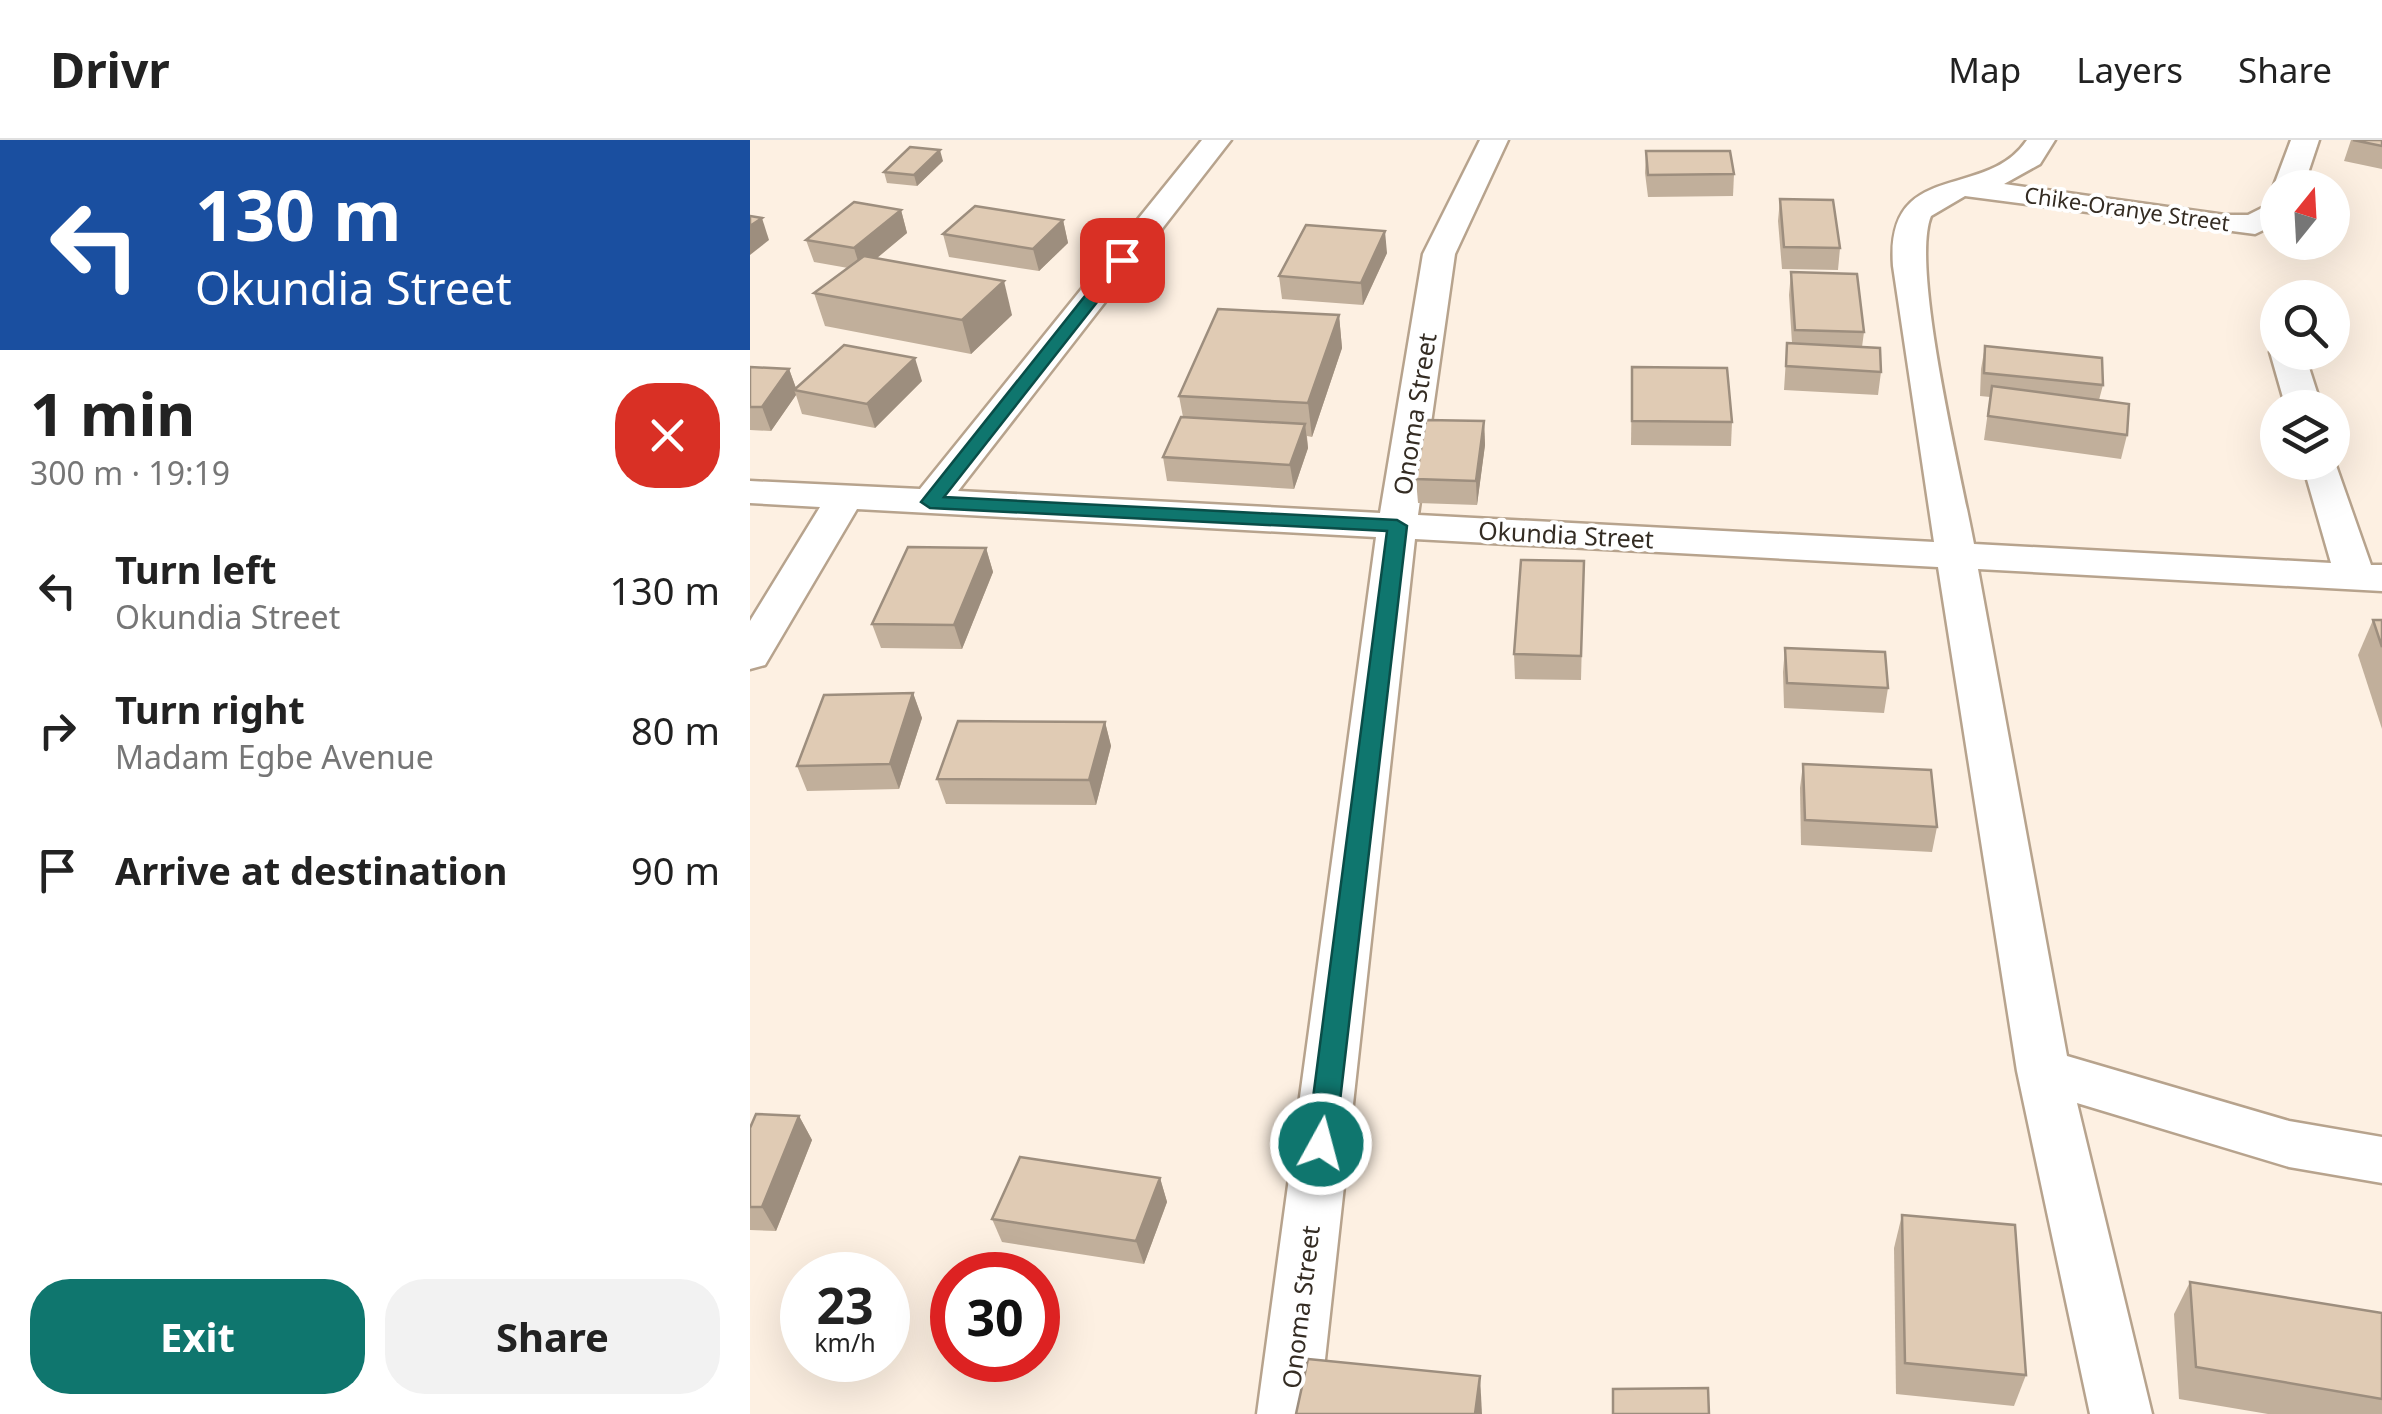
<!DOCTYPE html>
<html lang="en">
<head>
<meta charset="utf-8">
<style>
  body { margin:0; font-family:"Noto Sans",sans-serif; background:#f2f2f2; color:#222; height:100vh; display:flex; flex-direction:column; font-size:38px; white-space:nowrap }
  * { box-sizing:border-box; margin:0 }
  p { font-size:32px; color:#767676 }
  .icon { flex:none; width:55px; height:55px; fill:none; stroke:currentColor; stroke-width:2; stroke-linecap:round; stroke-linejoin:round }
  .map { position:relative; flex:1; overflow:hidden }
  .side { display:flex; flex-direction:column; background:#fff; width:750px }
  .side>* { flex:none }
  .banner { background:#1a4fa0; color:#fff; overflow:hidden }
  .needle { width:65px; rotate:18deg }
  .tools { position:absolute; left:1510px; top:30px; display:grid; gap:20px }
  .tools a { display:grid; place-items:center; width:90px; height:90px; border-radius:50%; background:#fff; box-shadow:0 10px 40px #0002; font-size:50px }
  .speed { position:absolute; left:30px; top:1112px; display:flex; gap:20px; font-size:50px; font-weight:700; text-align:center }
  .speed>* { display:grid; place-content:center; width:130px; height:130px; border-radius:50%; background:#fff; box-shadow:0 10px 40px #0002; line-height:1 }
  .speed small { font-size:25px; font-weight:400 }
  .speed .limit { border:15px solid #d22; background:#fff; color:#111 }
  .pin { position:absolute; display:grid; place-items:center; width:85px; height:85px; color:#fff; margin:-42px; border-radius:20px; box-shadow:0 5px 15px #0006 }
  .me { position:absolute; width:110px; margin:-55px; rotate:7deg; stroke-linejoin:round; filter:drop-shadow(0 0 8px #0008) }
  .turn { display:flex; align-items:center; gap:35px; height:210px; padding:0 30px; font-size:45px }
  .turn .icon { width:130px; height:130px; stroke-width:2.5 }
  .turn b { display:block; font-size:70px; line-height:85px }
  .round { display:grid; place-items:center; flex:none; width:105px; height:105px; border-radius:40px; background:#f2f2f2 }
  .head { display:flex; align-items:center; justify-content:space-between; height:170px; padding:0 30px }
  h1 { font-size:60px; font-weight:700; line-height:75px }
  .button { display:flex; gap:20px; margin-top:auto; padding:20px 30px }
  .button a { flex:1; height:115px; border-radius:40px; background:#0f766e; color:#fff; font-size:40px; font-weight:700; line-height:115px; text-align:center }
  .button a+a { background:#f2f2f2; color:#222 }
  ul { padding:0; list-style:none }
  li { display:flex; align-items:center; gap:30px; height:140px; padding:0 30px }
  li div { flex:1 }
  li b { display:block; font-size:38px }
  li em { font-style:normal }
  header { display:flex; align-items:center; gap:60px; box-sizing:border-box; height:140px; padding:0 50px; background:#fff; border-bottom:2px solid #e0e0e0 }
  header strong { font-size:48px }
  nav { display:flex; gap:55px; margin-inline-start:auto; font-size:35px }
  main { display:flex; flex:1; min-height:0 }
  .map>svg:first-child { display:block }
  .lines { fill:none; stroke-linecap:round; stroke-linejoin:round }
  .street-casing { stroke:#b7a38d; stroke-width:5 }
  .street { fill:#fff; fill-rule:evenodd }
  .wall { fill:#c1af9b }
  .shaded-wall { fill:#9d8e7e }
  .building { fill:#e0cbb4; stroke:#9d8e7e; stroke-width:2.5 }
  .route { fill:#0f766e; stroke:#0a4d48; stroke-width:2.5 }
  .labels { text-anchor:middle; stroke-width:8; stroke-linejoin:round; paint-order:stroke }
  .far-street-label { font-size:22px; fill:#342c23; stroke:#fff }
  .street-label { font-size:25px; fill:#342c23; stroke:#fff }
</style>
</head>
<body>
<header>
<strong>Drivr</strong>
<nav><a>Map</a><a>Layers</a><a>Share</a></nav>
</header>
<main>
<section class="side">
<div class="banner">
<div class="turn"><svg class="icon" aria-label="left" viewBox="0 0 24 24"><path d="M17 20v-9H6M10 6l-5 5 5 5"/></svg><div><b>130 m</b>Okundia Street</div></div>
</div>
<div class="head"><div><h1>1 min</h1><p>300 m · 19:19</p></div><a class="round" style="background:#d93025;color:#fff"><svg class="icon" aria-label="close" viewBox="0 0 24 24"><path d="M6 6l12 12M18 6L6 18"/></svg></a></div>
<ul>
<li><svg class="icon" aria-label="left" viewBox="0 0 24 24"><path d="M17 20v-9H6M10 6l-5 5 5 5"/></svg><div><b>Turn left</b><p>Okundia Street</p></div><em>130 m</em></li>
<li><svg class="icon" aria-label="right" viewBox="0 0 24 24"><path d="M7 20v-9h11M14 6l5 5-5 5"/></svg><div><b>Turn right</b><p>Madam Egbe Avenue</p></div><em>80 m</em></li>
<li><svg class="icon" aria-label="arrive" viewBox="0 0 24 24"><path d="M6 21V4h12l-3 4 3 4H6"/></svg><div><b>Arrive at destination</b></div><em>90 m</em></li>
</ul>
<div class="button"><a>Exit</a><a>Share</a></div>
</section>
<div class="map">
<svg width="1632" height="1274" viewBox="0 0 1632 1274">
  <rect width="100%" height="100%" fill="#fdf0e2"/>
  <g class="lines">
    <!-- street casing -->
    <g class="street-casing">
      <g id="street">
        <path d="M452 0H481L208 351 630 373 673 114 730 0H758L705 114 668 375 1184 402 1143 126C1135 17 1236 62 1277 0H1305L1290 24 1254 44 1475 75H1498L1528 60V83L1505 94 1215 56 1181 76C1160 127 1212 339 1224 404L1581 423 1552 322H1582V314L1621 425H1632V451L1228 429 1317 916 1539 981 1632 997V1043L1539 1027 1327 963 1402 1274H1340L1267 931 1188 427 665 399 569 1274H507L626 397 107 369 15 525 0 529V481L70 367 0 363V341L170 349Z"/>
        <polygon points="1541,0 1569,0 1553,48 1528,48 1528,54 1523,48"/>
        <polygon points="1528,204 1528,212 1554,212 1572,268 1536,268 1520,212"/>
      </g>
    </g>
    <!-- street -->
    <use href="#street" class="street"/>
  </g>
  <!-- wall -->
  <g class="wall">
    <polygon points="1601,0 1632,0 1632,29 1594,21"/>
    <polygon points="896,11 984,34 983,56 898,57 895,33"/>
    <polygon points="193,21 167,46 137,43 134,32"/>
    <polygon points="1030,59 1090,108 1088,130 1032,129 1028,81"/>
    <polygon points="151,70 157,93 126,119 262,175 221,214 75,186 64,153 98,128 64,122 56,100"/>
    <polygon points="313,80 318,103 289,131 199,117 193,94"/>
    <polygon points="637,113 613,165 532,159 529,136"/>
    <polygon points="1041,132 1114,192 1112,207 1131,232 1128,255 1034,250 1037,203 1042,203 1039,155"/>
    <polygon points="589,175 592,208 562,297 557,296 558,308 544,349 417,341 413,317 433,277 429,256"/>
    <polygon points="1235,206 1353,245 1349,260 1377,295 1371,319 1234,300 1240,257 1230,256 1231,229"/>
    <polygon points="0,227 39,229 46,248 172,241 125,288 52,274 46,255 21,291 0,290"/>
    <polygon points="882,227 982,282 981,306 881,305"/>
    <polygon points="734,281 735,305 727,365 668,363 666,339"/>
    <polygon points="236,408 243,432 212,509 131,508 122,484"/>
    <polygon points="834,421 831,540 765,539 764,514"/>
    <polygon points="1623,480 1632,480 1632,589 1608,515"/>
    <polygon points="1035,508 1138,548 1134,573 1034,568 1033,532"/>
    <polygon points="163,553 172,578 149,649 57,651 47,626"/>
    <polygon points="355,582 361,606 346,665 196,664 187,639"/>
    <polygon points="1053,624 1187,687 1182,712 1051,705 1050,648"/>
    <polygon points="49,976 62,1000 26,1091 0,1090 0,988"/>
    <polygon points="410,1038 417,1062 394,1124 252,1102 242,1079"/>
    <polygon points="1152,1075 1276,1235 1264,1266 1146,1254 1144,1108"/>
    <polygon points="1440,1142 1632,1173 1632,1274 1518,1274 1429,1259 1424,1174"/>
  </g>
  <!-- shaded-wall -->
  <g class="shaded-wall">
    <polygon points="190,10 193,21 167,46 164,35"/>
    <polygon points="151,70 157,93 111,131 104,108"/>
    <polygon points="12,78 19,100 0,115 0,86"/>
    <polygon points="313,80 318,103 289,131 283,109"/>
    <polygon points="635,91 637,113 613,165 611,143"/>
    <polygon points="254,141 262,175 221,214 212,180"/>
    <polygon points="589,175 592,208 562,297 558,263"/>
    <polygon points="165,218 172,241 125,288 117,264"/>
    <polygon points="39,229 47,251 44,250 46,255 21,291 12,267"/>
    <polygon points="734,281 735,305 727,365 726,341"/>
    <polygon points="555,284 558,308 544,349 540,325"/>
    <polygon points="236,408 243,432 212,509 204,485"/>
    <polygon points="163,553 172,578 149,649 140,624"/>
    <polygon points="355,582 361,606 346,665 339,640"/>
    <polygon points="49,976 62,1000 26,1091 12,1067"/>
    <polygon points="410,1038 417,1062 394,1124 386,1101"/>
    <polygon points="730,1236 732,1274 725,1274"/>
  </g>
  <!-- building -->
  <g class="building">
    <polygon points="1603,0 1632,0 1632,6"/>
    <polygon points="160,7 190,10 164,35 134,32"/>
    <polygon points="896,11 980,11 984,34 898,35"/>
    <polygon points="1030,59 1083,60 1090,108 1034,107"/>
    <polygon points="104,62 151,70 104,108 56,100"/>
    <polygon points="225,66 313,80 283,109 193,94"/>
    <polygon points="0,76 12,78 0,86"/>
    <polygon points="556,85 635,91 611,143 529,136"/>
    <polygon points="114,116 254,141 212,180 64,153"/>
    <polygon points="1041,132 1107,134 1114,192 1045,190"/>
    <polygon points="468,169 589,175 558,263 429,256"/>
    <polygon points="1037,203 1130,208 1131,232 1036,226"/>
    <polygon points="94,205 165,218 117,264 44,250"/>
    <polygon points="1235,206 1352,218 1353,245 1234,233"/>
    <polygon points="0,227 39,229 12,267 0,267"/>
    <polygon points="882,227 977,228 982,282 882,281"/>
    <polygon points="1242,246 1379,264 1377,295 1238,276"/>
    <polygon points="431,277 555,284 540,325 413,317"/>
    <polygon points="676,280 734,281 726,341 666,339"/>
    <polygon points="158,407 236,408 204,485 122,484"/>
    <polygon points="771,420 834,421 831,516 764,514"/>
    <polygon points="1623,480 1632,480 1632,507"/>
    <polygon points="1035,508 1135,512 1138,548 1037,543"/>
    <polygon points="163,553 140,624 47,626 74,555"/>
    <polygon points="208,581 355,582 339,640 187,639"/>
    <polygon points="1053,624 1181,630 1187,687 1055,680"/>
    <polygon points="6,974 49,976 12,1067 0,1067 0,988"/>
    <polygon points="270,1017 410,1038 386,1101 242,1079"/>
    <polygon points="1152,1075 1265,1085 1276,1235 1155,1223"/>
    <polygon points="1440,1142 1632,1173 1632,1259 1446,1227"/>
    <polygon points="558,1219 730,1236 725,1274 546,1274"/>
    <polygon points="958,1248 959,1274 863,1274 863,1249"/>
  </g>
  <!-- route -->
  <polygon class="route" points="372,116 380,120 377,124 194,357 647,380 657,386 585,1004 581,1012 561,1012 557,1004 637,391 180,368 171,362 366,117"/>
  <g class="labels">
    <!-- far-street labels -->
    <g class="far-street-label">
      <text transform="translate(1377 69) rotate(8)" y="8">Chike-Oranye Street</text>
    </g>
    <!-- street labels -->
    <g class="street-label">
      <text transform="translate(665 274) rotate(-81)" y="9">Onoma Street</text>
      <text transform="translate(816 395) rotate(3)" y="9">Okundia Street</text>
      <text transform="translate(551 1167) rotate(-83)" y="9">Onoma Street</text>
    </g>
  </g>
</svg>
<div class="tools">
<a><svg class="needle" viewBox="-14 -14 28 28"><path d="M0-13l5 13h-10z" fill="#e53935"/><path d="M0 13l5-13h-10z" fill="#767676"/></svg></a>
<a><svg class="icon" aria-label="search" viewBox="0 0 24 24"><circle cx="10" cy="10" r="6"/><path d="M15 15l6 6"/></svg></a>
<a><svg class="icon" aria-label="layers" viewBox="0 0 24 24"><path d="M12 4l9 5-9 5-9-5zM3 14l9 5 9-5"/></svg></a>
</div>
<div class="speed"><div>23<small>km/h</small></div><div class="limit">30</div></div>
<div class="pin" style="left:372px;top:120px;background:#d93025"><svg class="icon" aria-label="arrive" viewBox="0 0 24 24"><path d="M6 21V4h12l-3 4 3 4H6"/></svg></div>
<svg class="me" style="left:571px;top:1004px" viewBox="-20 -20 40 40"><circle r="17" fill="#0f766e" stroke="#fff" stroke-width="3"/><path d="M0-11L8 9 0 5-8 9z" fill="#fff"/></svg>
</div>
</main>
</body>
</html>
